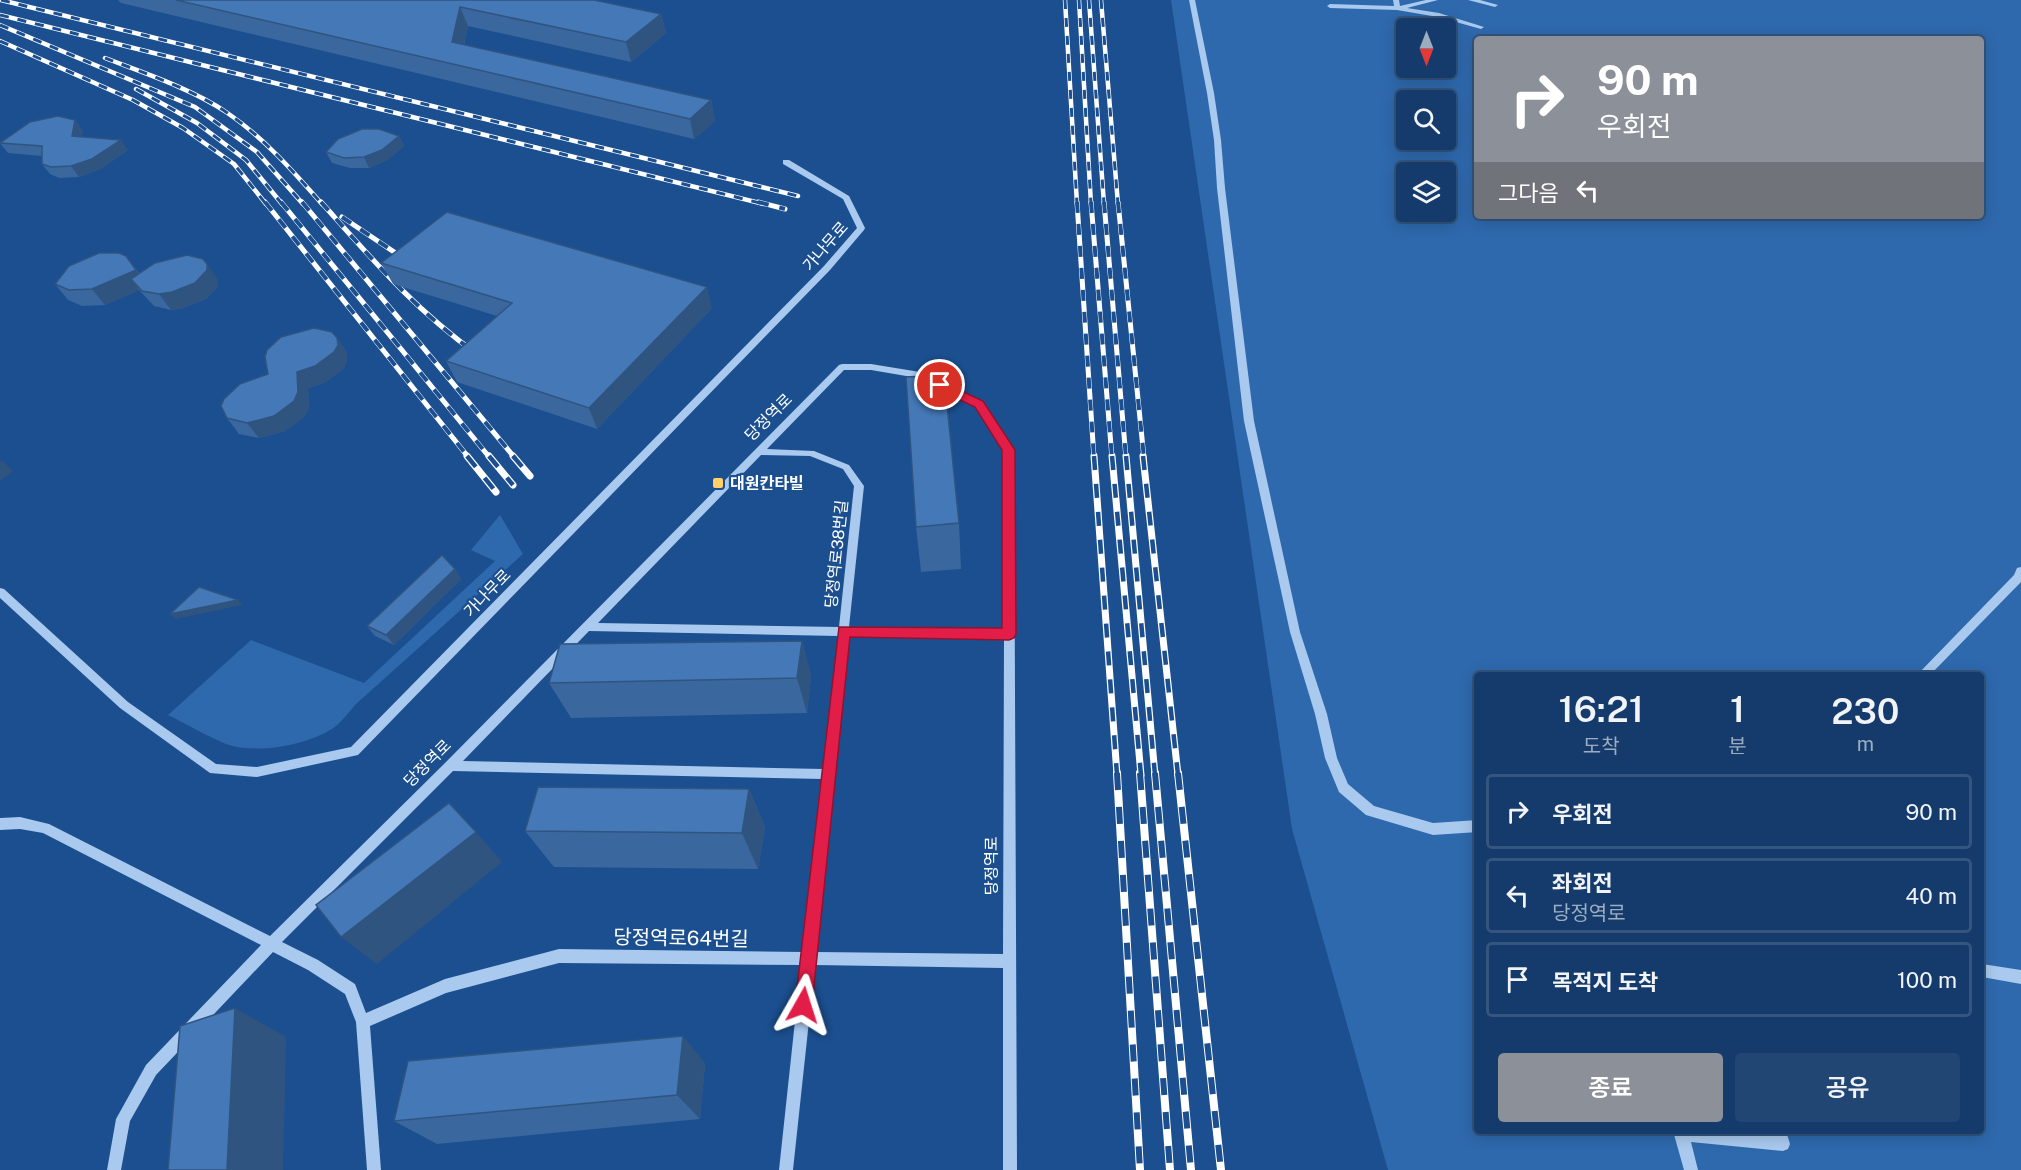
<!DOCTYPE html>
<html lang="ko">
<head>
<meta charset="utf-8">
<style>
  body { margin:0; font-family:"Public Sans","Noto Sans KR",sans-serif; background:#214673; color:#f1f3f6; height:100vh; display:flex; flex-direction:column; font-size:22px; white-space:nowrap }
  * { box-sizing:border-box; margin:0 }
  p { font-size:20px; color:#9dadc1 }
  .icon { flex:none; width:33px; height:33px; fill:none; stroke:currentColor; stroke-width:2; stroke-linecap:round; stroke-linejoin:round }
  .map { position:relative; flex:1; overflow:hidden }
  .sheet { position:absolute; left:1474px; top:672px; width:510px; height:462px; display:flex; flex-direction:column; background:#143b6b; border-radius:6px; box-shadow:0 3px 15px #0003,0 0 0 2px #33557e }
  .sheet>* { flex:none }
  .guide { position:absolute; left:1474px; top:36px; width:510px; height:183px; border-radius:6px; box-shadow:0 3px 15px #0003,0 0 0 2px #33557e; background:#8c9099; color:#fff; overflow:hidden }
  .needle { width:39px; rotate:180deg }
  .buttons { position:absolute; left:1396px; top:18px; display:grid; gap:12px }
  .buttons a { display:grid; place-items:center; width:60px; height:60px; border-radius:6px; background:#143b6b; box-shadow:0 3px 15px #0003,0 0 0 2px #33557e; font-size:30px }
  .pin { position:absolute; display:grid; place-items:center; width:51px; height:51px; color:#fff; margin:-26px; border:3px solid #fff; border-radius:50%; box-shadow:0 2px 6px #0007 }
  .me { position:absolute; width:66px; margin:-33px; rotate:6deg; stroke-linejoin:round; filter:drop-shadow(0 0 4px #0008) }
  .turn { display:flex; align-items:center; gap:21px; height:126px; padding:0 24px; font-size:27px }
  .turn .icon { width:78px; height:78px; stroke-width:2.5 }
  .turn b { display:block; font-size:42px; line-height:51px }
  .then { display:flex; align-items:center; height:57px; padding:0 24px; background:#0003; gap:12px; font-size:22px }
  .eta { display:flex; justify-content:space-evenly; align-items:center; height:102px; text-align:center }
  .eta b { font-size:36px; font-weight:600; line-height:42px }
  .primary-button { display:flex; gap:12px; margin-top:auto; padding:12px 24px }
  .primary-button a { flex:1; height:69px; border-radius:6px; background:#8c9099; color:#fff; font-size:24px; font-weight:600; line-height:69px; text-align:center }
  .primary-button a+a { background:#214673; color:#f1f3f6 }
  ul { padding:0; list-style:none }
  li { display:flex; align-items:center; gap:18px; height:75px; margin:0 12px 9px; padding:0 12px; border:3px solid #33557e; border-radius:6px }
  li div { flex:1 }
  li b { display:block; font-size:22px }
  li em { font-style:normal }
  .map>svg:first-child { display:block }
  .green { fill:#2e69ad; fill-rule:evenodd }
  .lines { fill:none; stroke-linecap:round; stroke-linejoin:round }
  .minor { fill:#a9c9ee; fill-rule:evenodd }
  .rail-far3-casing { stroke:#fff; stroke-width:4.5 }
  .rail-far2-casing { stroke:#fff; stroke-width:5 }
  .rail-far1-casing { stroke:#fff; stroke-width:7 }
  .rail-casing { stroke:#fff; stroke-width:8 }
  .rail-far3 { stroke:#1b4f8f; stroke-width:3; stroke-dasharray:9; stroke-linecap:butt }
  .rail-far2 { stroke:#1b4f8f; stroke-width:4; stroke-dasharray:11; stroke-linecap:butt }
  .rail-far1 { stroke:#1b4f8f; stroke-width:4.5; stroke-dasharray:14; stroke-linecap:butt }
  .rail { stroke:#1b4f8f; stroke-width:6; stroke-dasharray:17; stroke-linecap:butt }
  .wall { fill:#3a679d }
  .shaded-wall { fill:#305480 }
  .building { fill:#4478b7; stroke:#305480; stroke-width:1.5 }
  .route { fill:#e11d48; stroke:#92132f; stroke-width:1.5 }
  .poi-dot { fill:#ffd166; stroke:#1b4f8f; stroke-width:2 }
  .labels { text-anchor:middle; stroke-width:4.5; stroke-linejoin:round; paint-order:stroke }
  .street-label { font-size:16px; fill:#fff; stroke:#1b4f8f }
  .poi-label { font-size:16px; font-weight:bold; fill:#fff; stroke:#1b4f8f; text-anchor:start }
  .near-street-label { font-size:20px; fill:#fff; stroke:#1b4f8f }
</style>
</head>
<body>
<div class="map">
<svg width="2021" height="1170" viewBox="0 0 2021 1170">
  <rect width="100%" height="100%" fill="#1b4f8f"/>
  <!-- green -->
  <g class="green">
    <path d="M1171 0H2021V1170H1388L1292 829ZM1407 28H1446V68H1407ZM1478 39H1982V216H1478ZM1407 100H1446V140H1407ZM1407 172H1446V212H1407ZM1478 675H1982V1131H1478Z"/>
    <path d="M500 515 523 554 355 705C349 712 343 720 336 726 311 745 256 755 226 744 206 736 187 724 168 715L251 640 364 683 495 561 471 550Z"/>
  </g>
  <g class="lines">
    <!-- minor -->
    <g class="minor">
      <polygon points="1189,0 1195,0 1214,93 1221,140 1225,188 1254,421 1300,632 1327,714 1337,758 1348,784 1374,806 1433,823 1478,820 1478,832 1433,835 1366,815 1339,792 1325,758 1315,714 1290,632 1244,421 1217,188 1214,140 1207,93"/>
      <polygon points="1393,0 1399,0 1400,6 1426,0 1438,0 1407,8 1439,13 1484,27 1481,29 1438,17 1397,10 1330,8 1327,6 1330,4 1394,6"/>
      <polygon points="1468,0 1480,0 1498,5 1495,7"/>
      <polygon points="783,160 789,160 849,196 865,228 864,230 830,270 358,755 257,777 210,773 120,708 0,598 0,588 4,589 128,702 216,764 257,767 351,747 824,266 857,228 843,199 783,164"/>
      <path d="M842 364H871L920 372 982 402 1014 450 1017 1170H1003V968L815 965 793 1170H779L801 965 559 963 446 993 370 1026 381 1170H367L356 1022 345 994 308 970 273 952 156 1075 130 1121 121 1170H107L116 1119 146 1065 261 945 43 833 20 829 0 830V818L20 817 49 824 270 936 446 762 839 365ZM844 370H871L918 378 976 406 1004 450V629L849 627 864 486 849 465 814 451 767 449ZM761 455 810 456 843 469 854 486 839 627 598 623ZM589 631 838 636 823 769 463 761ZM848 636 1004 638 1003 954 816 952ZM453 771 822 779 803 952 559 949 445 979 366 1013 355 984 318 960 282 942Z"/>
      <polygon points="2021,567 2021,582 1930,675 1917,675 2014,575 2017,568"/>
      <polygon points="1982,964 2021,970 2021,984 1982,977"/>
      <polygon points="1673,1131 1725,1131 1773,1136 1772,1131 1786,1131 1790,1144 1788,1149 1783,1151 1691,1142 1698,1170 1684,1170"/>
    </g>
    <!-- rail-far3 casing -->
    <g class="rail-far3-casing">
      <g id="rail-far3">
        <polyline points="1,0 798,196"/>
        <polyline points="1065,0 1077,204"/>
        <polyline points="1079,0 1091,204"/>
        <polyline points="1089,0 1104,204"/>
        <polyline points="1101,0 1118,204"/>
        <polyline points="0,15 764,204"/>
        <polyline points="0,25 195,107 257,152 303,204"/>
        <polyline points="0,41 133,100 183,128 234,164 266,204"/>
        <path d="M105 58C144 73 192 89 226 112 263 137 293 171 322 204"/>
        <polyline points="136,89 197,123 246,160 282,204"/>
      </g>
    </g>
    <!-- rail-far2 casing -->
    <g class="rail-far2-casing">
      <g id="rail-far2">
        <polyline points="265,202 469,458"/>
        <polyline points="281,202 490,458"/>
        <polyline points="302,202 515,458"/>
        <path d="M321 202C372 259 414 309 477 354"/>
        <polyline points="758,202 785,209"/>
        <polyline points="1077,202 1094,458"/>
        <polyline points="1091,202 1112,458"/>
        <polyline points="1104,202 1126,458"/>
        <polyline points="1118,202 1144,458"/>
        <polyline points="342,217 409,262"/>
      </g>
    </g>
    <!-- rail-far1 casing -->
    <g class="rail-far1-casing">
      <g id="rail-far1">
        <polyline points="467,456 496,492"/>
        <polyline points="489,456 513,485"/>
        <polyline points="513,456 530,476"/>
        <polyline points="1094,456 1117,775"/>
        <polyline points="1112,456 1141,775"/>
        <polyline points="1126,456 1155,775"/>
        <polyline points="1143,456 1178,775"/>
      </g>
    </g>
    <!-- rail casing -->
    <g class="rail-casing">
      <g id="rail">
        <polyline points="1117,773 1140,1170"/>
        <polyline points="1140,773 1170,1170"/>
        <polyline points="1155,773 1191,1170"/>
        <polyline points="1178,773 1221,1170"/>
      </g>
    </g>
    <!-- rail-far3 -->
    <use href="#rail-far3" class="rail-far3"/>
    <!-- rail-far2 -->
    <use href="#rail-far2" class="rail-far2"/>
    <!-- rail-far1 -->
    <use href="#rail-far1" class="rail-far1"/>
    <!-- rail -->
    <use href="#rail" class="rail"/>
  </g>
  <!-- wall -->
  <g class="wall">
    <polygon points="118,0 594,0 661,14 666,33 631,62 468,26 464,45 711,100 715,121 694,139 121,3"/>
    <polygon points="83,130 81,137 128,150 100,169 79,177 59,178 50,174 42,164 42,156 8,153 0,143"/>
    <polygon points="399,136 404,146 387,160 369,168 350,168 332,163 326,152"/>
    <polygon points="126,256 139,273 218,280 218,286 206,299 183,308 171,310 154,306 139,290 105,305 82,306 68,300 55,284"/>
    <polygon points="381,263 712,308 597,429 457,382 446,361 497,316 393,284"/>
    <polygon points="337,338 347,353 347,360 344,368 326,382 308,388 309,408 304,417 285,431 259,438 239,434 227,418 268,374"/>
    <polygon points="959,523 961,569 921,572 916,527"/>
    <polygon points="455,569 461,579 394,645 375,636 367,626"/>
    <polygon points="802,641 811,676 807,713 571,718 549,683"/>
    <polygon points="749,789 765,827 758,869 554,867 525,831"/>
    <polygon points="705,1063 700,1119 437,1144 394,1121"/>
  </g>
  <!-- shaded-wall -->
  <g class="shaded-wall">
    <polygon points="460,7 468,26 460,62 452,42"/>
    <polygon points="661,14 666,33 631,62 626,42"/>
    <polygon points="711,100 715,121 694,139 690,119"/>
    <polygon points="75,120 83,130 80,146 72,136"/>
    <polygon points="399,136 404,146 387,160 369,168 364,157"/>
    <polygon points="121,140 128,150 100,169 79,177 71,166"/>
    <polygon points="126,256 148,286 131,279 139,290 105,305 92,289"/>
    <polygon points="207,264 218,280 218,286 206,299 183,308 171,310 159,294"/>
    <polygon points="707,287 712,308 597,429 589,408"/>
    <polygon points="337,338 347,353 347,360 344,368 326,382 308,388 309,408 304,417 285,431 259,438 247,423 297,372"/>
    <polygon points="2,460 13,471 0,481 0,462"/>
    <polygon points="455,569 461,579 394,645 386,635"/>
    <polygon points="238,600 242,605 176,619 170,614"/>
    <polygon points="802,641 811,676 807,713 797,678"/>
    <polygon points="749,789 765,827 758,869 742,833"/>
    <polygon points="476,832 502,862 377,964 341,937"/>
    <polygon points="235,1008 286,1037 283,1170 227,1170"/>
    <polygon points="683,1036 705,1063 700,1119 677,1095"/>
  </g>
  <!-- building -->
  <g class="building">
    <polygon points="176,0 594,0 661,14 626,42 460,7 452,42 711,100 690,119"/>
    <polygon points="58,116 75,120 72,136 121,140 92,159 71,166 51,167 42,164 42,146 0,143 30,122"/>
    <polygon points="362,129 379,129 399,136 382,150 364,157 344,158 326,152 338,139"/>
    <polygon points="447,212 707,287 589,408 446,361 512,303 381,263"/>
    <polygon points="99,253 119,253 126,256 136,270 92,289 69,290 55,284 69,266"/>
    <polygon points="187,255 203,259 207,264 207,270 195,283 172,292 159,294 142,291 131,279 155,263"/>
    <polygon points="314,328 332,332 337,338 338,345 334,352 315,366 297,372 298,392 294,401 274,416 247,423 227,418 221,406 224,399 240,384 268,374 265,357 267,350 281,337"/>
    <polygon points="944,375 959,523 916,527 906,377"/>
    <polygon points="442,555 455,569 386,635 367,626"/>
    <polygon points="199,587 238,600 170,614"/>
    <polygon points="802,641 797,678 549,683 560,644"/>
    <polygon points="538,787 749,789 742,833 525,831"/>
    <polygon points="449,803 476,832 341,937 316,905"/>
    <polygon points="235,1008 227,1170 168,1170 180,1026"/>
    <polygon points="683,1036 677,1095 394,1121 408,1061"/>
  </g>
  <!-- route -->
  <polygon class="route" points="940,381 983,401 1015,450 1016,634 1014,638 1009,640 850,637 812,1005 810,1012 803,1014 797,1012 795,1005 839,627 1002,628 1002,450 975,407 935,388 935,382"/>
  <!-- markers -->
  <rect class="poi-dot" x="712" y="477" width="12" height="12" rx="3"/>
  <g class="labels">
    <!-- street labels -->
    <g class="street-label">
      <text transform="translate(825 246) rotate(-49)" y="6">가나무로</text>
      <text transform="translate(768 417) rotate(-45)" y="6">당정역로</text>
      <text transform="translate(836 554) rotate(-84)" y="6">당정역로38번길</text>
      <text transform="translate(487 593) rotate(-46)" y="6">가나무로</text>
      <text transform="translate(427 763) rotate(-45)" y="6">당정역로</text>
      <text transform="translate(991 866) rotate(-90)" y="6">당정역로</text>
    </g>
    <!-- poi labels -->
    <g class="poi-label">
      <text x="730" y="489">대원칸타빌</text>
    </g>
    <!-- near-street labels -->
    <g class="near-street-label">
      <text transform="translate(681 938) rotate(1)" y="7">당정역로64번길</text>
    </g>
  </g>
</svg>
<div class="buttons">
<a><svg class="needle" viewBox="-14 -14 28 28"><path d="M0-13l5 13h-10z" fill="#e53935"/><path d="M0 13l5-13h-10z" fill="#9dadc1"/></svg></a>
<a><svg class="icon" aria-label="search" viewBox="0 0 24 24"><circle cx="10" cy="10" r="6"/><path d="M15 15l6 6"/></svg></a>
<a><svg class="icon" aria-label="layers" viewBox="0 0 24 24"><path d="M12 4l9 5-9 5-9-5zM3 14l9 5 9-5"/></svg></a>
</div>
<div class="pin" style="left:940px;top:385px;background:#d93025"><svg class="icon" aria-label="arrive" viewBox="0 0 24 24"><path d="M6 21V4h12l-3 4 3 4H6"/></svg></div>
<svg class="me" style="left:803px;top:1005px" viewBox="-20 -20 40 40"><path d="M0-17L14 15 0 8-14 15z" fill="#e11d48" stroke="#fff" stroke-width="4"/></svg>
<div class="guide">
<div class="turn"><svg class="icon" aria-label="right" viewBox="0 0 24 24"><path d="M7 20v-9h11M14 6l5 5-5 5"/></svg><div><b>90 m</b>우회전</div></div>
<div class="then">그다음<svg class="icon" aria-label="left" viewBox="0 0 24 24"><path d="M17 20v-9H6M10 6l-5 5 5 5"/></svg></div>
</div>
<section class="sheet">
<div class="eta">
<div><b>16:21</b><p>도착</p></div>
<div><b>1</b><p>분</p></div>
<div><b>230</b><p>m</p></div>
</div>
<ul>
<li><svg class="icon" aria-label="right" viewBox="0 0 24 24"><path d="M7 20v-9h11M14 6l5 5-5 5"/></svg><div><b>우회전</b></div><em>90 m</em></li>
<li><svg class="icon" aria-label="left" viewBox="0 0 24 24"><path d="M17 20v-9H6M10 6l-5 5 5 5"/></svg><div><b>좌회전</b><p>당정역로</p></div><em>40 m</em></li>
<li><svg class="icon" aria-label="arrive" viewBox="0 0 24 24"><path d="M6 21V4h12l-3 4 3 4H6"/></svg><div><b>목적지 도착</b></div><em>100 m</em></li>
</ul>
<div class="primary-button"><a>종료</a><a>공유</a></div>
</section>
</div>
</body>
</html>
